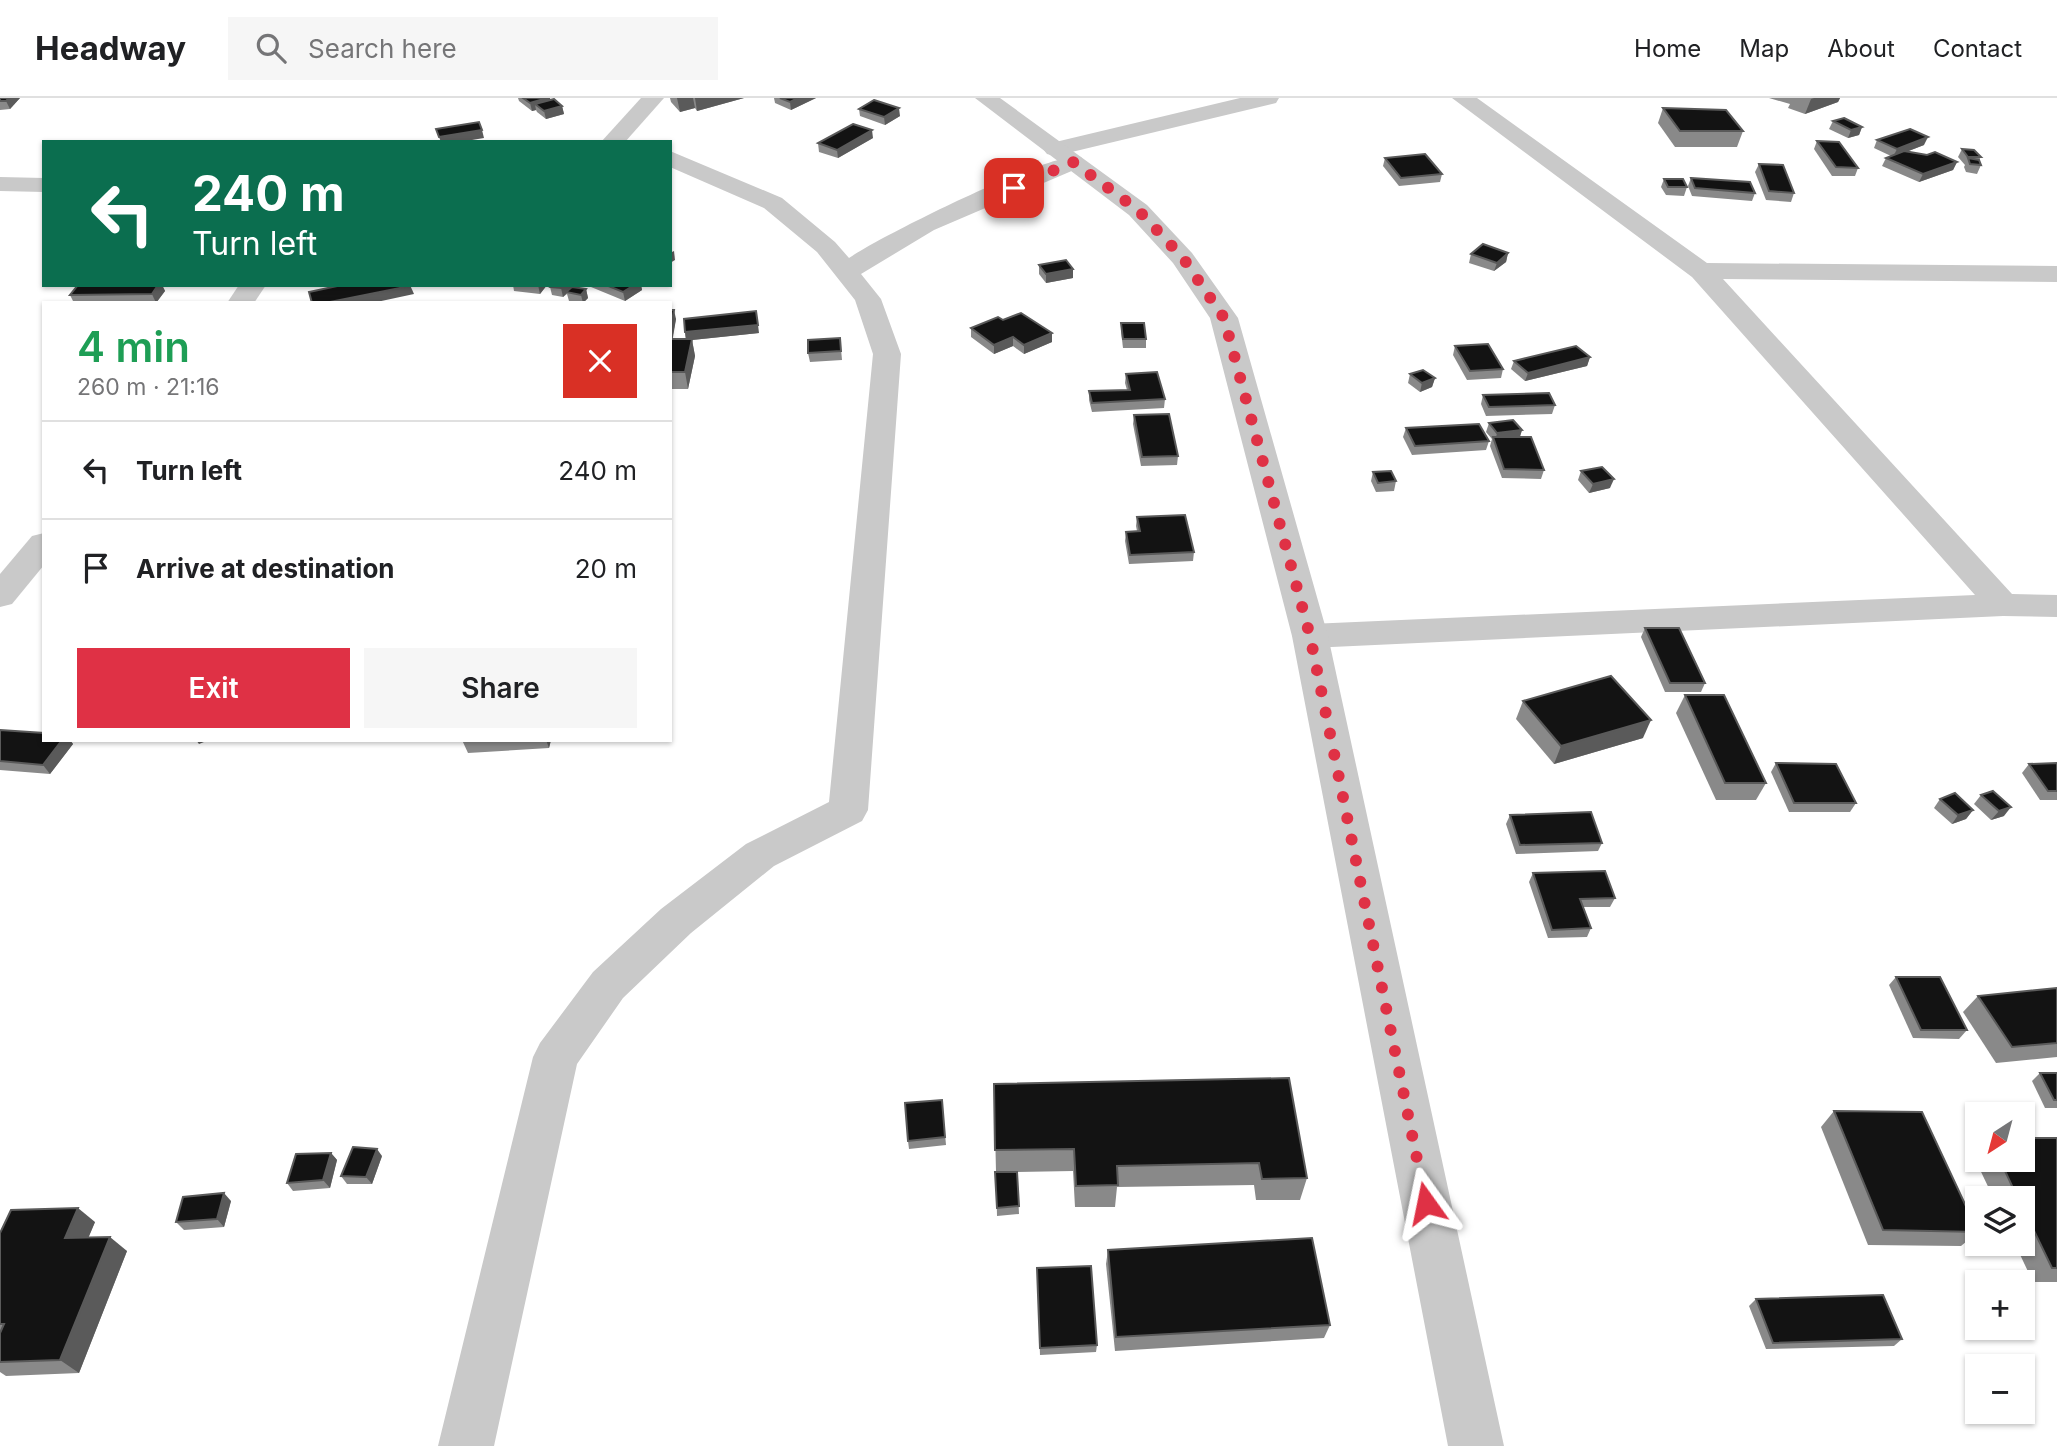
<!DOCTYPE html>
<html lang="en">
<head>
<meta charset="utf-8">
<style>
  body { margin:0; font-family:Inter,sans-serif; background:#f6f6f6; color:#202124; height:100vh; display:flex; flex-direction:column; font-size:26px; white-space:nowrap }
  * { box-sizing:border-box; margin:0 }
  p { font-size:23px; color:#757577 }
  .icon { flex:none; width:38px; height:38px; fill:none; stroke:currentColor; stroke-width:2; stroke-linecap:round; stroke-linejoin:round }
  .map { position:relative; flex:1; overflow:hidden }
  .panel { position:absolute; left:42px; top:203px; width:630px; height:441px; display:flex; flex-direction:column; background:#fff; border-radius:0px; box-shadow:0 2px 5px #0004 }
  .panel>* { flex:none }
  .guide { position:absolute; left:42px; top:42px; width:630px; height:147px; border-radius:0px; box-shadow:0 2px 5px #0004; background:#0b6e4f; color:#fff; overflow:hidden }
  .needle { width:46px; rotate:216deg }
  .fabs { position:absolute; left:1965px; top:1004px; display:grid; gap:14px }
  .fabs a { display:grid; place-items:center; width:70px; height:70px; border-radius:0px; background:#fff; box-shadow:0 2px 5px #0004; font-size:35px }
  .pin { position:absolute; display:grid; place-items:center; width:60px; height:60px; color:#fff; margin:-30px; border-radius:14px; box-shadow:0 4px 10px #0006 }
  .me { position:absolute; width:77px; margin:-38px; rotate:348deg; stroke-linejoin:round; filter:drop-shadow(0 0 5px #0008) }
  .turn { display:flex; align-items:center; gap:24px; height:147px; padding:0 35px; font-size:32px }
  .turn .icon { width:91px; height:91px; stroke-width:2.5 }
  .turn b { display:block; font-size:49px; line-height:60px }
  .round { display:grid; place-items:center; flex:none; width:74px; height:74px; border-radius:0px; background:#f6f6f6 }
  .summary { display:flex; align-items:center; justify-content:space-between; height:119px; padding:0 35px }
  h1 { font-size:42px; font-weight:600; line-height:52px; color:#1e9e55 }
  .button { display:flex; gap:14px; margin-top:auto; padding:14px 35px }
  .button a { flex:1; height:80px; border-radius:0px; background:#df3145; color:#fff; font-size:28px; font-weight:600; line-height:80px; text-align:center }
  .button a+a { background:#f6f6f6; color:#202124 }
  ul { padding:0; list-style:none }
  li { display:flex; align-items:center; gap:21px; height:98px; padding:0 35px; border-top:2px solid #e0e0e0 }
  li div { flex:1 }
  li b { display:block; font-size:26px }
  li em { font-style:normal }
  header { display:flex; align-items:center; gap:42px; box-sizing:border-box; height:98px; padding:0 35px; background:#fff; border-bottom:2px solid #e0e0e0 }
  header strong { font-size:33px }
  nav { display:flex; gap:38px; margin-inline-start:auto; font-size:24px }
  .search { width:490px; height:63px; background:#f6f6f6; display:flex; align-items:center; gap:18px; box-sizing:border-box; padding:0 24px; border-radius:0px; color:#757577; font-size:26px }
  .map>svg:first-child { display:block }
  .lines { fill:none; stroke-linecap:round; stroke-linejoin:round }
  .minor { fill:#c9c9c9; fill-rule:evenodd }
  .tertiary { fill:#c9c9c9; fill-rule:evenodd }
  .wall { fill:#898989 }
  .shaded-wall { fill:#5a5a5a }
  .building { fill:#131313; stroke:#5a5a5a; stroke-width:2 }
  .route { stroke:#df3145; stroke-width:12; stroke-dasharray:0 21.6 }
</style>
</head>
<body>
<header>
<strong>Headway</strong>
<div class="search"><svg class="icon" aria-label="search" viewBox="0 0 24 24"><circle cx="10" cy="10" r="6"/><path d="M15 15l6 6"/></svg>Search here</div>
<nav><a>Home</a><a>Map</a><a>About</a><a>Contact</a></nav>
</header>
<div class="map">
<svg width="2057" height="1348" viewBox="0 0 2057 1348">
  <rect width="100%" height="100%" fill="#fff"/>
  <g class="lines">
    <!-- minor -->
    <g class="minor">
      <polygon points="641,0 664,0 625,44 601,44"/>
      <polygon points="1240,0 1279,0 1276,5 1055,58 1047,56 1043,51 1047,46"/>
      <polygon points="1452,0 1477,0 1707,165 2057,168 2057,184 1723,181 2012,496 2057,497 2057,519 2003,518 1310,550 1298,546 1292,538 1298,530 1310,526 1975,497 1692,179"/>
      <path d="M670 53 782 100 835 144 849 160C879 139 1053 52 1081 59L1085 64 1081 69 934 132 861 176 881 201 901 256 868 712 862 723 774 768 691 835 623 900 577 966 494 1348H438L533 959 540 945 593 874 661 811 746 746 829 704 873 256 855 202 817 154 764 110 670 69Z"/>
      <polygon points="0,79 44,80 44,94 0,93"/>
      <polygon points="239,187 266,187 254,205 227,205"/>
      <polygon points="44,435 44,467 12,506 0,509 0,476 32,438"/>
    </g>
    <!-- tertiary -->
    <polygon class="tertiary" points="975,0 1000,0 1147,107 1192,155 1238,220 1328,538 1504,1348 1448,1348 1292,538 1210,220 1173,165 1129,117"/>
  </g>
  <!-- wall -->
  <g class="wall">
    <polygon points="0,0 20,0 10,11 0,12"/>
    <polygon points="518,0 550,0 550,2 562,8 564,16 546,21 537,14 536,12 532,13 519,3"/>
    <polygon points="670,0 744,0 697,13 695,10 680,14 671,4"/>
    <polygon points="774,0 816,0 791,12 775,5"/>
    <polygon points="1769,0 1840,0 1838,4 1805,16 1788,10 1790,6"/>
    <polygon points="1663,10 1743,33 1737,49 1675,49 1658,25"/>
    <polygon points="859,11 900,18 885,27 860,18"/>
    <polygon points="1833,23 1862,29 1859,37 1848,40 1829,31"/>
    <polygon points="873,40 838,60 819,54 818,45"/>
    <polygon points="1877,42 1924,47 1906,54 1957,64 1953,72 1919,84 1882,68 1886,60 1891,58 1874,50"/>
    <polygon points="1817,43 1858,70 1855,78 1832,78 1814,51"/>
    <polygon points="1962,51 1981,59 1979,62 1981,67 1977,76 1966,74 1964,69 1965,67 1958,59"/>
    <polygon points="1385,60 1442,76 1440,84 1399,88 1383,68"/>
    <polygon points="1759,66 1794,95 1791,104 1766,102 1755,74"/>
    <polygon points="1691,80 1755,95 1752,103 1692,98 1688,88"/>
    <polygon points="1664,81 1687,89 1684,98 1666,97 1661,89"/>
    <polygon points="1508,155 1506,164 1494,173 1469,165 1471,156"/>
    <polygon points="1039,167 1073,180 1046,185 1039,176"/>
    <polygon points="78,187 162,187 165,193 156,205 74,205 70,197"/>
    <polygon points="513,187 547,187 540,196 514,193"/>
    <polygon points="551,187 573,187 573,189 586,191 588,200 583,205 569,203 567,196 563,199 552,197 550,189"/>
    <polygon points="591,187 641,187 642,192 625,203 591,189"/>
    <polygon points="670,212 676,221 672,241 686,241 685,234 759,235 692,242 695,258 688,291 670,291"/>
    <polygon points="1003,222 1052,244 1024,256 1013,248 994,256 971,239 971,230"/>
    <polygon points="1121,225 1146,241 1146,250 1123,250 1121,233"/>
    <polygon points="840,240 842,262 810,264 808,255"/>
    <polygon points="1455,248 1503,271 1501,280 1467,282 1453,257"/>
    <polygon points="1590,259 1587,268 1525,283 1511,271 1514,263"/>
    <polygon points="1126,276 1165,301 1164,310 1092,314 1089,302 1089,293 1127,292 1125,285"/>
    <polygon points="1410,276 1435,280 1432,289 1420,294 1408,285"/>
    <polygon points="1483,297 1555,307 1552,316 1486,318 1481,306"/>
    <polygon points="1134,317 1178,358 1177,367 1141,368 1133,326"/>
    <polygon points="1489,325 1522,332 1520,339 1544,372 1541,381 1502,380 1490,348 1492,341 1486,334"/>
    <polygon points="1406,330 1489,343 1486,352 1412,357 1403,339"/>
    <polygon points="1581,373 1610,390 1589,395 1578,382"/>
    <polygon points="1373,374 1396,383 1394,393 1376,394 1371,383"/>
    <polygon points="1137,419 1194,454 1193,463 1129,466 1125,443 1126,434 1137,433 1136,428"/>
    <polygon points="1645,530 1705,585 1701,594 1665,594 1641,539"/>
    <polygon points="1685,597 1766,685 1756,702 1716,702 1676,615"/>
    <polygon points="1523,603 1643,640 1554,666 1516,621"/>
    <polygon points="0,632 44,642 70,642 73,646 50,676 0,672"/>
    <polygon points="462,642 551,642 549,650 468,655"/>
    <polygon points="1776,665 1856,705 1850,714 1789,714 1771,674"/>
    <polygon points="2057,665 2057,702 2040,702 2022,675 2029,666"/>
    <polygon points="1981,697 2004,718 1991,722 1974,706"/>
    <polygon points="1940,701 1973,712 1966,721 1952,726 1934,710"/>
    <polygon points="1510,717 1602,745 1598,753 1516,756 1506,726"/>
    <polygon points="1533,775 1615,800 1610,809 1583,809 1591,830 1587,839 1548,840 1529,784"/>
    <polygon points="1896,879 1967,932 1959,941 1913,940 1889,887"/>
    <polygon points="2057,890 2057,959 1996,965 1963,914 1978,898"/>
    <polygon points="2040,975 2057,975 2057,1010 2045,1010 2032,983"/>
    <polygon points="1289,980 1307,1080 1300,1102 1256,1102 1254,1087 1117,1089 1115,1109 1075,1109 1073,1073 1017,1074 1019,1116 997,1118 994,986"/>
    <polygon points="942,1002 946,1047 909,1051 908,1043"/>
    <polygon points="1834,1013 1978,1134 1961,1148 1868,1147 1821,1029"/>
    <polygon points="2057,1040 2057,1184 2033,1184 2015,1146 2023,1146 2023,1101 1994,1101 1972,1055 1978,1050 1978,1062 2023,1062"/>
    <polygon points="331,1055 337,1062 330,1090 293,1093 287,1085"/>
    <polygon points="382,1058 372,1086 347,1086 341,1078"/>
    <polygon points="231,1103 224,1129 184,1132 176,1124"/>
    <polygon points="95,1124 88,1140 127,1153 79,1275 6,1278 0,1274 0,1135"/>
    <polygon points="1108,1152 1330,1227 1324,1240 1115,1253 1106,1166"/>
    <polygon points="1037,1170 1097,1247 1096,1254 1040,1257"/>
    <polygon points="1756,1201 1902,1241 1894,1248 1766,1251 1749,1208"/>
  </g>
  <!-- shaded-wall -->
  <g class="shaded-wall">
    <polygon points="9,0 20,0 10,11 6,3"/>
    <polygon points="547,0 550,0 552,7 535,6 536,12 532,13 530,5"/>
    <polygon points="677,0 693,0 695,10 680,14"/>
    <polygon points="695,0 744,0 697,13"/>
    <polygon points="798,0 816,0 791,12 790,4"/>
    <polygon points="1814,0 1840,0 1838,4 1805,16 1811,1"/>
    <polygon points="562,8 564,16 546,21 544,13"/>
    <polygon points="899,10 900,18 885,27 884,19"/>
    <polygon points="1862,29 1859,37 1848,40 1851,32"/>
    <polygon points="482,32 484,40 460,44 441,44 439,39"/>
    <polygon points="872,32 873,40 838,60 837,52"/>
    <polygon points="1928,39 1924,47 1893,59 1897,51"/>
    <polygon points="1957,64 1953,72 1919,84 1923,76"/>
    <polygon points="674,153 675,162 670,165 670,155"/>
    <polygon points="1508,155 1506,164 1494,173 1497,165"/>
    <polygon points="1073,171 1073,180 1046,185 1046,176"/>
    <polygon points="158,187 162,187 165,193 156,205 152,196"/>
    <polygon points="410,187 414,196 372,205 325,205"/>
    <polygon points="538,187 547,187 540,196"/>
    <polygon points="564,187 573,187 573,189 563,199 561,190"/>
    <polygon points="634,187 641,187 642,192 625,203 623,194"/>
    <polygon points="586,191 588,200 583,205 581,197"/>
    <polygon points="674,212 676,221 672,245 670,234"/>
    <polygon points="758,227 759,235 692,242 695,258 688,291 685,274 686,243 685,234"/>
    <polygon points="1052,235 1052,244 1024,256 1024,247"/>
    <polygon points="1013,239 1013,248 994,256 994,247"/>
    <polygon points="1590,259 1587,268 1525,283 1528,275"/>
    <polygon points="1435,280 1432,289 1420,294 1422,285"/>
    <polygon points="1522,332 1519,341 1495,344 1497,335"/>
    <polygon points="1614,381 1610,390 1589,395 1593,386"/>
    <polygon points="1651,622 1643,640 1554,666 1561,648"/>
    <polygon points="62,642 70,642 73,646 50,676 43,667"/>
    <polygon points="196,642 209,642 199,646"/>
    <polygon points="546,642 551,642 549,650"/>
    <polygon points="2011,709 2004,718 1991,722 1999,713"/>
    <polygon points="1973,712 1966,721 1952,726 1958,717"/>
    <polygon points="377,1051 382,1058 372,1086 366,1079"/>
    <polygon points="331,1055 337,1062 330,1090 323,1082"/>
    <polygon points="224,1095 231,1103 224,1129 217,1121"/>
    <polygon points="78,1110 95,1124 82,1155 65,1140"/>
    <polygon points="110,1139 127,1153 79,1275 60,1262"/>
  </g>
  <!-- building -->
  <g class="building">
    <polygon points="0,0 9,0 6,3 0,3"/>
    <polygon points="523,0 547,0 530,5"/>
    <polygon points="780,0 798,0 790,4"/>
    <polygon points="554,1 562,8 544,13 535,6"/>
    <polygon points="874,2 899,10 884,19 859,11"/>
    <polygon points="1663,10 1726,12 1743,33 1680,33"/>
    <polygon points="1844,20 1862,29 1851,32 1833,23"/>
    <polygon points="479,24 482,32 439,39 436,31"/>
    <polygon points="853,26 872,32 837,52 818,45"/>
    <polygon points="1910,31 1928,39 1897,51 1877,42"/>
    <polygon points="1817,43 1839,44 1858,70 1836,69"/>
    <polygon points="1962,51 1974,52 1981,59 1968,59"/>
    <polygon points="1904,53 1927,57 1935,54 1957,64 1923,76 1886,60"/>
    <polygon points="1425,56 1442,76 1401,80 1385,60"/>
    <polygon points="1968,60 1979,62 1981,67 1970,66"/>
    <polygon points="1759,66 1783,67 1794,95 1769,93"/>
    <polygon points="1691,80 1750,84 1755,95 1695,90"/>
    <polygon points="1664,81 1683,81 1687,89 1668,89"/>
    <polygon points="1483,146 1508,155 1497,165 1471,156"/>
    <polygon points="1066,162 1073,171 1046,176 1039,167"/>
    <polygon points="78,187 158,187 152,196 70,197"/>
    <polygon points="342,187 410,187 410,188 325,205 312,205 309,194"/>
    <polygon points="551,187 564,187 561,190 550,189"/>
    <polygon points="606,187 634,187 623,194"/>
    <polygon points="572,189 586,191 581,197 566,194"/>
    <polygon points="670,212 674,212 670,234"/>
    <polygon points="756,213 758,227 685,234 684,221"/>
    <polygon points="1021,215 1052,235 1024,247 1013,239 994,247 971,230 998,219 1003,222"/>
    <polygon points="1121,225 1144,225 1146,241 1123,241"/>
    <polygon points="840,240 841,253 808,255 808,242"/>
    <polygon points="670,241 692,241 685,274 670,274"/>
    <polygon points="1488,246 1503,271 1470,273 1455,248"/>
    <polygon points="1576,248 1590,259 1528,275 1514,263"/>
    <polygon points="1423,272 1435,280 1422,285 1410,276"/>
    <polygon points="1157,274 1165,301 1092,305 1089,293 1130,292 1126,276"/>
    <polygon points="1549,295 1555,307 1489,309 1483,297"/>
    <polygon points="1169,316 1178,358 1142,359 1134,317"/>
    <polygon points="1513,322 1522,332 1497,335 1489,325"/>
    <polygon points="1479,326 1489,343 1415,348 1406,330"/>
    <polygon points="1493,339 1531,339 1544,372 1504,371"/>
    <polygon points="1602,369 1614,381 1593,386 1581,373"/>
    <polygon points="1391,373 1396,383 1378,385 1373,374"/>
    <polygon points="1185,417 1194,454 1130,457 1126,434 1140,433 1137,419"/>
    <polygon points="1645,530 1679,530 1705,585 1670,585"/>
    <polygon points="1611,578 1651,622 1561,648 1523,603"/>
    <polygon points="1685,597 1724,597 1766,685 1725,685"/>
    <polygon points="0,632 44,635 44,642 62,642 43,667 0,663"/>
    <polygon points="1776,665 1836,666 1856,705 1794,705"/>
    <polygon points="2057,665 2057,693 2048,693 2029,666"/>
    <polygon points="1993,693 2011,709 1999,713 1981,697"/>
    <polygon points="1955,695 1973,712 1958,717 1940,701"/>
    <polygon points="1591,714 1602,745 1520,747 1510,717"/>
    <polygon points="1605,773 1615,800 1580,801 1591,830 1552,832 1533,775"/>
    <polygon points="1896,879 1940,879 1967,932 1921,932"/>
    <polygon points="2057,890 2057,945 2012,949 1978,898"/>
    <polygon points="2040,975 2057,975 2057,1002 2054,1002"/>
    <polygon points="1289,980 1307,1080 1262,1081 1259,1065 1117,1068 1118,1087 1076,1088 1074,1051 995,1052 994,986"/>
    <polygon points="942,1002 945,1039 908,1043 905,1005"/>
    <polygon points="1834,1013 1922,1014 1978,1134 1883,1132"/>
    <polygon points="2023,1040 2057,1040 2057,1170 2052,1170 2023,1110 2023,1101 2018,1101 2000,1062 2023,1062"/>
    <polygon points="353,1049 377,1051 366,1079 341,1078"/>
    <polygon points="331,1055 323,1082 287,1085 296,1056"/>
    <polygon points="995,1074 1017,1074 1019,1108 997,1110"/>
    <polygon points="224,1095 217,1121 176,1124 183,1099"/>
    <polygon points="78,1110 65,1140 110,1139 60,1262 0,1264 0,1235 4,1226 0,1226 0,1135 11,1112"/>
    <polygon points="1312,1140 1330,1227 1116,1239 1108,1152"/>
    <polygon points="1091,1168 1097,1247 1040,1250 1037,1170"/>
    <polygon points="1883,1197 1902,1241 1773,1245 1756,1201"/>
  </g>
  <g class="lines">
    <!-- route -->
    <polyline class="route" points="1014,90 1073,64 1138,112 1183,160 1224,220 1310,538 1426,1105"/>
  </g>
</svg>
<div class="fabs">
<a><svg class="needle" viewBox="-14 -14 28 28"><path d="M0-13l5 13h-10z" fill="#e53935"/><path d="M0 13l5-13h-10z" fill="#757577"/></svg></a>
<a><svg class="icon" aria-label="layers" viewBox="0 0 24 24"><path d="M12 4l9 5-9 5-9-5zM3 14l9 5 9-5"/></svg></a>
<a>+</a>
<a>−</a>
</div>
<div class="pin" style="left:1014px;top:90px;background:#d93025"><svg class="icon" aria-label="arrive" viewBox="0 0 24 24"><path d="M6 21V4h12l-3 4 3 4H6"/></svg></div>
<svg class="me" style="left:1426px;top:1105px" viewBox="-20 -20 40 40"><path d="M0-17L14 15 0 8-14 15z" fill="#df3145" stroke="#fff" stroke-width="4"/></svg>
<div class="guide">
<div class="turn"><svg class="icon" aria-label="left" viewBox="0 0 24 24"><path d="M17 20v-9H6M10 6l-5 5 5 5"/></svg><div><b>240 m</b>Turn left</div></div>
</div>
<section class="panel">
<div class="summary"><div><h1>4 min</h1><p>260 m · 21:16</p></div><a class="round" style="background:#d93025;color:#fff"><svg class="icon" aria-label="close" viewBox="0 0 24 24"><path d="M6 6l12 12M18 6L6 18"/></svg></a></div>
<ul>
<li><svg class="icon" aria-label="left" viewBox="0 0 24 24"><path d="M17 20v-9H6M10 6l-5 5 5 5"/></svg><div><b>Turn left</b></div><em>240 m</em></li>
<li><svg class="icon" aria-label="arrive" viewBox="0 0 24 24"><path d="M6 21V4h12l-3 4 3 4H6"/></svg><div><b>Arrive at destination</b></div><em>20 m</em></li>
</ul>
<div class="button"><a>Exit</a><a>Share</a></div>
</section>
</div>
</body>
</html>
